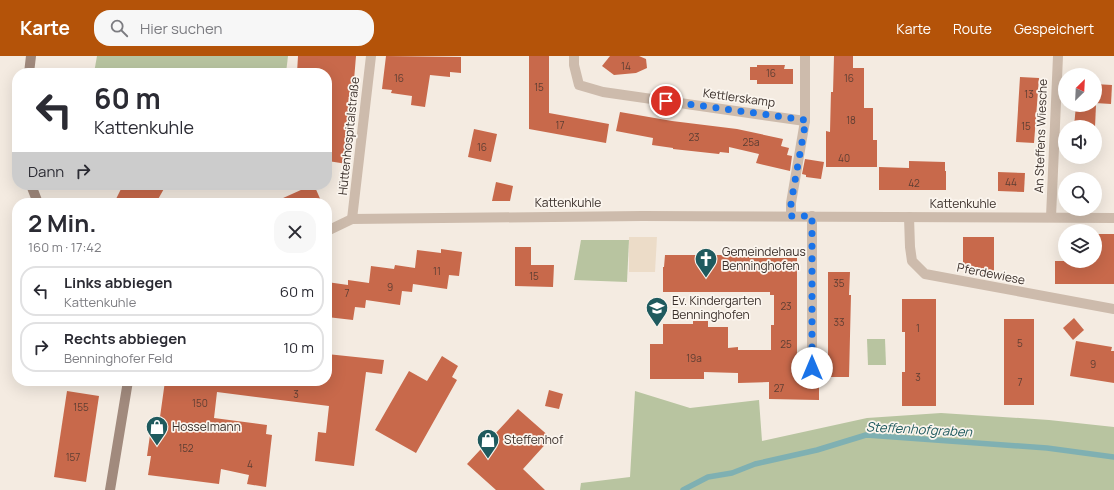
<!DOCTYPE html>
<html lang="de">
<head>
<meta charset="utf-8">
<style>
  body { margin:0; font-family:Manrope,sans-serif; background:#f7f7f7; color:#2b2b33; height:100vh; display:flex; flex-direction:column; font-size:15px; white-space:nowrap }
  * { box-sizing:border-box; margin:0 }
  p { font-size:13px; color:#7c7c81 }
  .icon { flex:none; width:22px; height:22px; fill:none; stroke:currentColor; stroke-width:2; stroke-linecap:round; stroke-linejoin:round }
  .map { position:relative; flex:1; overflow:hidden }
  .panel { position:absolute; left:12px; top:142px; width:320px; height:188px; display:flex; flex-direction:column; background:#fff; border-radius:16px; box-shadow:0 4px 16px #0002 }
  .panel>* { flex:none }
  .guide { position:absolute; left:12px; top:12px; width:320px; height:122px; border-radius:16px; box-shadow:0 4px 16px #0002; background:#fff; color:#2b2b33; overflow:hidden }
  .needle { width:26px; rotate:24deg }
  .buttons { position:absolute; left:1058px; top:12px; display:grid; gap:8px }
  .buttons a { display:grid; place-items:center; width:44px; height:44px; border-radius:50%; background:#fff; box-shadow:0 4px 16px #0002; font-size:20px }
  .pin { position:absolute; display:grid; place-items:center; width:34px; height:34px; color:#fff; margin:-17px; border:2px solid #fff; border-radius:50%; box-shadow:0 1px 4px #0007 }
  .me { position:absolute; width:44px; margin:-22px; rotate:0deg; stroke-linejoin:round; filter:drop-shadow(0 0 3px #0008) }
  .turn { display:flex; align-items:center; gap:14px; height:84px; padding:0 16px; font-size:18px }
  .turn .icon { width:52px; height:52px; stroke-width:2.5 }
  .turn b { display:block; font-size:28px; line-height:34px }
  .then { display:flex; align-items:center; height:38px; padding:0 16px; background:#0003; gap:8px; font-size:15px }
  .round { display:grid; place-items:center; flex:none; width:42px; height:42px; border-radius:16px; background:#f7f7f7 }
  .overview { display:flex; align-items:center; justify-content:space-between; height:68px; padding:0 16px }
  h1 { font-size:24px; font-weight:700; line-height:30px }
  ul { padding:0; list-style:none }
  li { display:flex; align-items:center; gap:12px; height:50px; margin:0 8px 6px; padding:0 8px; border:2px solid #e1e1e2; border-radius:16px }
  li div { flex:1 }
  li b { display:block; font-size:15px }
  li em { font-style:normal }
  header { display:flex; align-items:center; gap:24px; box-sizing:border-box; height:56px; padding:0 20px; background:#b45309; color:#fff }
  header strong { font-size:19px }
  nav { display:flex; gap:22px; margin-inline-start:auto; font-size:14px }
  .search { width:280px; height:36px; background:#f7f7f7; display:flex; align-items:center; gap:10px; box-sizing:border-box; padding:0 14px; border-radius:16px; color:#7c7c81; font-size:15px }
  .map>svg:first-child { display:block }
  .green { fill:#b8c4a0 }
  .plaza { fill:#ecdcc8 }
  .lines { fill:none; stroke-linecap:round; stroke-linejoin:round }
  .stream { stroke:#7fb0b2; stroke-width:5.5 }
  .building { fill:#c8694b }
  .minor { stroke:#cdbbac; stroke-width:10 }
  .secondary { stroke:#a18a7d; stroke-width:10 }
  .route { stroke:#1a73e8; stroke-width:7; stroke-dasharray:0 12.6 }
  .labels { text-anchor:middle; stroke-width:3.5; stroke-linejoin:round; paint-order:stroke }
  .number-label { font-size:10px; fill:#5e3e33 }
  .street-label { font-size:12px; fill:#3b302b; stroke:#fbf5ee }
  .poi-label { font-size:12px; fill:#3b302b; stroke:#fbf5ee; text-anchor:start }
  .water-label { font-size:13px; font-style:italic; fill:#1f5a5e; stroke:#fbf5ee }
</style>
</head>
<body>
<header>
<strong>Karte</strong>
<div class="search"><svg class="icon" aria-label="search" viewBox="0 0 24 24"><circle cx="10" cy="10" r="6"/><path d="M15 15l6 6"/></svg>Hier suchen</div>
<nav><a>Karte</a><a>Route</a><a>Gespeichert</a></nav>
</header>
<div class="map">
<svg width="1114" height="434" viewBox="0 0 1114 434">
  <rect width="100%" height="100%" fill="#f4ebe1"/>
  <!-- green -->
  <g class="green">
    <polygon points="97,0 288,0 286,17 94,17"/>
    <polygon points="581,184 629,184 627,226 574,224"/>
    <polygon points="867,283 885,283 886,309 868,309"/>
    <polygon points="635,335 690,352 759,344 762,385 867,362 941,357 1049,364 1114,371 1114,434 580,434 581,427 630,421"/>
  </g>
  <!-- plaza -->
  <polygon class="plaza" points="629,181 657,181 655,216 629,216"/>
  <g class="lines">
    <!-- stream -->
    <polyline class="stream" points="683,434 708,421 732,417 755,408 817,394 866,379 1047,392 1114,401"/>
  </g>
  <!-- building -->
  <g class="building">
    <polygon points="298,0 356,0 347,108 328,105 330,78 327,78 327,17 297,17"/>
    <polygon points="386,0 461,1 461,17 450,16 450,21 430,19 425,51 411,49 412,40 391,37 392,34 382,33"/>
    <polygon points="529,0 549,0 549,57 609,68 606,87 529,73"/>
    <polygon points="610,0 639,0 646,3 647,12 636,17 614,19 602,10"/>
    <polygon points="834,0 853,0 853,12 864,12 864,52 873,52 873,84 877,84 877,111 826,111 826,75 830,76 831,36 833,36"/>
    <polygon points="757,9 785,9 784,13 793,13 793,28 757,28 757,24 750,24 750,11 757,11"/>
    <polygon points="1020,21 1039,22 1034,87 1016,86"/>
    <polygon points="1095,28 1112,29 1111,48 1095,47"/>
    <polygon points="1076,49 1096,49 1095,71 1074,71"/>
    <polygon points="620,56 672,65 737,73 783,83 781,90 789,92 787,99 792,100 790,115 756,107 759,98 729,91 729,97 720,96 719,98 673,93 673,92 652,89 653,82 616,75"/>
    <polygon points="474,73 497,78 491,106 468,101"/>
    <polygon points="805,103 824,106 821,123 806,121 806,119 802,118"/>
    <polygon points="909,105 945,106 945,115 946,115 946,134 879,134 879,111 909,112"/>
    <polygon points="998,116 1025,117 1024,136 998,135"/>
    <polygon points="496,126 513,130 510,145 492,145"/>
    <polygon points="123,129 166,129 156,147 114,147"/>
    <polygon points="312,129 314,129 322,147 272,147"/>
    <polygon points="1095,178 1114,178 1114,228 1055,228 1055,205 1095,205"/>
    <polygon points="963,181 994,181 994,219 978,219 978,211 963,211"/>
    <polygon points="515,191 531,191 531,209 554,209 553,231 515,230"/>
    <polygon points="441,193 462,196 459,220 449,219 447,233 413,228 412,236 402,235 400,249 366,244 365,252 355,251 353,264 327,261 327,226 348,229 348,224 369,227 371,210 394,213 395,209 415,212 417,194 441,197"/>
    <polygon points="665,199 749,199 749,202 797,202 797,320 819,320 819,344 769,343 769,326 738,327 738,317 704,316 704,323 650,323 650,288 663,288 663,268 693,268 693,265 708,265 708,271 728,271 728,292 738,291 738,294 771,294 771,269 774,269 774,239 770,239 770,236 663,236 663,211 664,211"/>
    <polygon points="828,216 850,216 849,239 851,239 849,321 828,321"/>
    <polygon points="902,243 936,243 936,350 902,350 902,316 905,316 905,276 902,276"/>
    <polygon points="1074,262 1084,274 1073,284 1063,272"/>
    <rect x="1004" y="263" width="30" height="86"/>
    <polygon points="1076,285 1112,291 1111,295 1114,295 1114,327 1070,320"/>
    <polygon points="327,298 384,304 382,318 366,316 354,410 315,405 318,376 326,377 329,350 217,336 214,362 267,369 266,378 272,379 266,431 247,428 249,419 221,413 219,428 148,419 151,400 147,400 150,379 153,380 155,360 160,361 165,325 327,325"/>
    <polygon points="442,300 458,310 452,321 457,324 416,397 375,374 409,315 427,325"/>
    <polygon points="549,334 563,338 559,353 545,350"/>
    <polygon points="67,335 99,340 86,426 54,421"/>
    <polygon points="518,353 551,382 523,413 545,434 496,434 467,408"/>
  </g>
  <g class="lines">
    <!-- minor -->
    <g class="minor">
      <polyline points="574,0 574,9 579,29 603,36 805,65"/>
      <polyline points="791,160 791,147 805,65 805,0"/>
      <polyline points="812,160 812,312"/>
      <polyline points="909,161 910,191 912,205 925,218 1114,253"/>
      <polyline points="1051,161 1058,0"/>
      <polyline points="352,163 371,0"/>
      <polyline points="327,175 352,163 642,160 1114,162"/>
    </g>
    <!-- secondary -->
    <g class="secondary">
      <polyline points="29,17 31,0"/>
      <polyline points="31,129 38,147"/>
      <polyline points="110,434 128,325"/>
    </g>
  </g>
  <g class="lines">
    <!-- route -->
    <polyline class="route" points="666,45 806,64 791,147 791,160 812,160 812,312"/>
  </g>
  <!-- icons -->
  <defs>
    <g id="church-pin" transform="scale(1.15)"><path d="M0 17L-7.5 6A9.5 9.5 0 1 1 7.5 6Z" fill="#1f5a5e" stroke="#fbf5ee"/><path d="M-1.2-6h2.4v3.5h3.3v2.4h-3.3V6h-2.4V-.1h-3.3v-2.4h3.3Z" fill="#fff"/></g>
    <g id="school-pin" transform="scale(1.15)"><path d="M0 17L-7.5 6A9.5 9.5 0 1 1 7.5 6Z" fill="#1f5a5e" stroke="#fbf5ee"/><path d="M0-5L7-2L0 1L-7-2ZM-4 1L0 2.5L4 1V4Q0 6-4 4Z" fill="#fff"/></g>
    <g id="shop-pin" transform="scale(1.15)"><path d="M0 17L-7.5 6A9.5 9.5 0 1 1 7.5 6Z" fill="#1f5a5e" stroke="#fbf5ee"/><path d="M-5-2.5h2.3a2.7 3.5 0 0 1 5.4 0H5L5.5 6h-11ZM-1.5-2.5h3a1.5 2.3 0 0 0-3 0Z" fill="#fff"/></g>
  </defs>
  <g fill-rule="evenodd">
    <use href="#church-pin" x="706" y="203"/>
    <use href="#school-pin" x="657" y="252"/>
    <use href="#shop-pin" x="157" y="371"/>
    <use href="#shop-pin" x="488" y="384"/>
  </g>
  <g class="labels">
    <!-- number labels -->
    <g class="number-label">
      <text x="626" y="14">14</text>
      <text x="771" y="21">16</text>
      <text x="399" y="26">16</text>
      <text x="849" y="26">16</text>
      <text x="539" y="35">15</text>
      <text x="1029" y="42">13</text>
      <text x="851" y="68">18</text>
      <text x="560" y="73">17</text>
      <text x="1026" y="74">15</text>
      <text x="694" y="85">23</text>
      <text x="751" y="90">25a</text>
      <text x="482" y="95">16</text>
      <text x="844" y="106">40</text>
      <text x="1011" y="130">44</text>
      <text x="914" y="131">42</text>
      <text x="437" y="219">11</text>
      <text x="534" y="224">15</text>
      <text x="839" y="231">35</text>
      <text x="390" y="235">9</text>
      <text x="347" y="241">7</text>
      <text x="786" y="254">23</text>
      <text x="839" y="270">33</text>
      <text x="918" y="276">1</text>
      <text x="1020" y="291">5</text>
      <text x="786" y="292">25</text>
      <text x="694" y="306">19a</text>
      <text x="1093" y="312">9</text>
      <text x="918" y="325">3</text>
      <text x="1020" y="330">7</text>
      <text x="779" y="336">27</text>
      <text x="296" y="342">3</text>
      <text x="200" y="351">150</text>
      <text x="81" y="355">155</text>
      <text x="186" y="396">152</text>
      <text x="73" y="405">157</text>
      <text x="250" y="412">4</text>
    </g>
    <!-- street labels -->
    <g class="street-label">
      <text transform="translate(739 42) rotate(8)" y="4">Kettlerskamp</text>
      <text transform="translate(349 80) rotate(-84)" y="4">Hüttenhospitalstraße</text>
      <text transform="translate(1041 80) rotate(-88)" y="4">An Steffens Wiesche</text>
      <text x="568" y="151">Kattenkuhle</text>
      <text x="963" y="152">Kattenkuhle</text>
      <text transform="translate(991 218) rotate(11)" y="4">Pferdewiese</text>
    </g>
    <!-- poi labels -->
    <g class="poi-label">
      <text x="722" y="200">Gemeindehaus<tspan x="722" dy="14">Benninghofen</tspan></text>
      <text x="672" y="249">Ev. Kindergarten<tspan x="672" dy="14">Benninghofen</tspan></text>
      <text x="172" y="375">Hosselmann</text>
      <text x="504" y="388">Steffenhof</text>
    </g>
    <!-- water labels -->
    <g class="water-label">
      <text transform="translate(919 373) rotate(3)" y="5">Steffenhofgraben</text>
    </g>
  </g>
</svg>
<div class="buttons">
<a><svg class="needle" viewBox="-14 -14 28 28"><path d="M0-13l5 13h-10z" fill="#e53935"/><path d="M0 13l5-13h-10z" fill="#7c7c81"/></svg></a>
<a><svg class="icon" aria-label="sound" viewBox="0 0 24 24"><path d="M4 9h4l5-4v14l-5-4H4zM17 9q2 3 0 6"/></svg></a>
<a><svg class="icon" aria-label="search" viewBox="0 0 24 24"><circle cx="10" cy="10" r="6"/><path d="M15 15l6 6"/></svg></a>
<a><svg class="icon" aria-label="layers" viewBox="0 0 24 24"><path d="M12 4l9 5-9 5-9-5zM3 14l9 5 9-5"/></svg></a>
</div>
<div class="pin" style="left:666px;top:45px;background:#d93025"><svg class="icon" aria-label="arrive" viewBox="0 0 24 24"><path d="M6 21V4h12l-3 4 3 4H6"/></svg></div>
<svg class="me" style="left:812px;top:312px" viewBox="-20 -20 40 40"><circle r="19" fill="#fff"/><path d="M0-13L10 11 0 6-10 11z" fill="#1a73e8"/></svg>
<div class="guide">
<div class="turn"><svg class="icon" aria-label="left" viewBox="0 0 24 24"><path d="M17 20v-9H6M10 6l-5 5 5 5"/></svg><div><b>60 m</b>Kattenkuhle</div></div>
<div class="then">Dann<svg class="icon" aria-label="right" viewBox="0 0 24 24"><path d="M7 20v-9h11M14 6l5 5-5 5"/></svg></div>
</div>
<section class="panel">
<div class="overview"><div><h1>2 Min.</h1><p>160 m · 17:42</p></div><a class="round"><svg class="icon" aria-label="close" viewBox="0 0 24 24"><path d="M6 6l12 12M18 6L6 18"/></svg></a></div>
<ul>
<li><svg class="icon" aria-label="left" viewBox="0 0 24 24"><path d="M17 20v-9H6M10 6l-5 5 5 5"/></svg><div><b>Links abbiegen</b><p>Kattenkuhle</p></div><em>60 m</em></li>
<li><svg class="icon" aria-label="right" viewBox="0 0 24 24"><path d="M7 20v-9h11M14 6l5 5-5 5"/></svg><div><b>Rechts abbiegen</b><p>Benninghofer Feld</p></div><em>10 m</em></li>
</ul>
</section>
</div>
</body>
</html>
